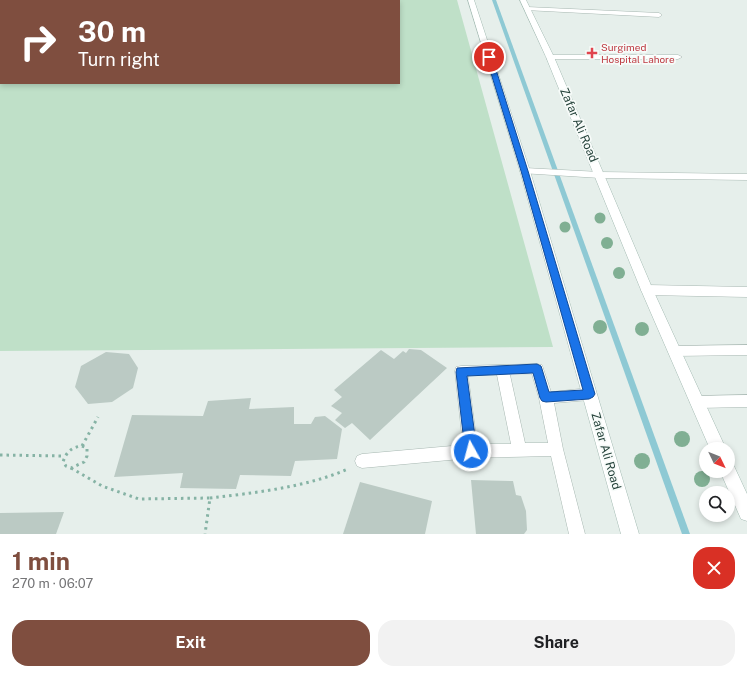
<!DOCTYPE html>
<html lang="en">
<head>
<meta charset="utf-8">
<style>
  body { margin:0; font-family:"Public Sans",sans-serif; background:#f2f2f2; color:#202124; height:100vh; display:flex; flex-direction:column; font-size:15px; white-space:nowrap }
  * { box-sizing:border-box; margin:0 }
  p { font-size:13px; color:#757577 }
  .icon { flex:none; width:22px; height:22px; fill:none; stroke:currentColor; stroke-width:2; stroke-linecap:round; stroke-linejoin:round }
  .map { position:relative; height:534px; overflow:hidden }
  .drawer { display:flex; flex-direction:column; background:#fff; flex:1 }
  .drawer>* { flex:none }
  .banner { position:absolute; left:0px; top:0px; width:400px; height:84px; box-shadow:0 2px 6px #0003; background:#7f4e3f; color:#fff; overflow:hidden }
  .needle { width:26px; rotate:133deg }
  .buttons { position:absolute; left:699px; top:442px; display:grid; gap:8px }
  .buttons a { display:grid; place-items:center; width:36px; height:36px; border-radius:50%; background:#fff; box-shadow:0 2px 6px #0003; font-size:20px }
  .pin { position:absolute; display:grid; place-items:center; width:34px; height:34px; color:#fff; margin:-17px; border:2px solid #fff; border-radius:50%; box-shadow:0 1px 4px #0007 }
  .me { position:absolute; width:44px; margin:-22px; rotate:353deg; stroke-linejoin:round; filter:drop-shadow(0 0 3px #0008) }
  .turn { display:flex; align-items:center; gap:14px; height:84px; padding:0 12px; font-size:18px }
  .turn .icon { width:52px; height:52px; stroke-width:2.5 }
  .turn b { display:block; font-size:28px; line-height:34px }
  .round { display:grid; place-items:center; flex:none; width:42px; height:42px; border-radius:16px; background:#f2f2f2 }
  .summary { display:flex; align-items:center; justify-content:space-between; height:68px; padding:0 12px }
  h1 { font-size:24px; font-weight:700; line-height:30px; color:#7f4e3f }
  .action { display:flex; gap:8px; margin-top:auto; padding:8px 12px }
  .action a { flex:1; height:46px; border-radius:16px; background:#7f4e3f; color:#fff; font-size:16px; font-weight:700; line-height:46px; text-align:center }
  .action a+a { background:#f2f2f2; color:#202124 }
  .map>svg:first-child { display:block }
  .green { fill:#bfe0c8; fill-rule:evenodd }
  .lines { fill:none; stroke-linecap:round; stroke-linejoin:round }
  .stream { fill:#8ec9d4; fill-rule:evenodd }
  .building { fill:#bbcac4 }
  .lane-casing { stroke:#a8b8b2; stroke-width:1 }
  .street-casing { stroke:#a8b8b2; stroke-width:1 }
  .secondary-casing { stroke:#a4bbb3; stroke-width:1 }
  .path { stroke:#86b3a5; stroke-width:3; stroke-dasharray:2.5 4; stroke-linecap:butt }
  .lane { fill:#fff; fill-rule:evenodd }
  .street { fill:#fff; fill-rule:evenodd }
  .secondary { fill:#fff; fill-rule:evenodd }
  .tree { fill:#80af93 }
  .route { fill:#1a73e8; stroke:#114b97 }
  .health-dot { fill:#e0444e; stroke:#f7fbf9; stroke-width:1.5 }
  .labels { text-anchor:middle; stroke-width:3.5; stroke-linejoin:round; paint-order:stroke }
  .far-health-label { font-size:10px; fill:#be3a42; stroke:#f7fbf9; text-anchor:start }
  .street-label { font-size:12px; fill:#24423a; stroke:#f7fbf9 }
</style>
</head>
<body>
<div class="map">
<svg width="747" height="534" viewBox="0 0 747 534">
  <rect width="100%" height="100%" fill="#e6efeb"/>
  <!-- green -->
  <path class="green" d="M0 0H457L553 347 0 351ZM1 1H399V83H1Z"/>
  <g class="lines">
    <!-- stream -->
    <polygon class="stream" points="492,0 496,0 690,534 682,534"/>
  </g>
  <!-- building -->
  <g class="building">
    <polygon points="409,349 421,350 447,368 370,440 352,423 345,428 335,420 342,413 331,406 342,397 334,390 381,350 394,359 403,351 406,353"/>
    <polygon points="106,352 129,354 138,368 133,388 112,402 88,404 75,387 81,366"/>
    <polygon points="251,398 249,409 294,407 294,424 311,424 315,417 325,416 342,429 337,459 295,461 291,476 240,475 236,489 180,488 183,473 114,477 132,415 203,416 208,401"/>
    <polygon points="471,480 513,481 516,495 521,496 526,511 527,530 524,534 476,534"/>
    <polygon points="360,482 432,501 425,534 343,534"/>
    <polygon points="64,512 56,534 0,534 0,513"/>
  </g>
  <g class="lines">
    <!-- lane casing -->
    <g class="lane-casing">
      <g id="lane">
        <polygon points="527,7 659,13 662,15 659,17 525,10 525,8"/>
        <polygon points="547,55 678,55 682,57 678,59 547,59"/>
        <polygon points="747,345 747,355 674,356 670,355 668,351 670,347 674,346"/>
        <path d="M537 364 542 365 551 392 589 388 594 390 596 394 594 398 589 400 554 403 563 449 585 534H569L551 456 471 458 362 468 357 466 355 461 357 456 362 454 463 445 455 371 456 367 461 366ZM532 374 539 398 548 443H525L510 375ZM497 375 511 444H477L468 376Z"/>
        <polygon points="747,395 747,407 697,408 692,406 690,402 692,398 697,396"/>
      </g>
    </g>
    <!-- street casing -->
    <g class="street-casing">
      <g id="street">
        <polygon points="525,168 600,172 747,174 747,180 600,178 521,173 520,171 521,169"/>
        <polygon points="647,285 747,287 747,297 647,295 643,293 641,290 643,287"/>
      </g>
    </g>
    <!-- secondary casing -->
    <g class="secondary-casing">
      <g id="secondary">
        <polygon points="468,0 474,0 530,171 639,534 621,534 520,171"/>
        <polygon points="520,0 526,0 554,57 653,290 726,449 710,449 641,290 546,57"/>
        <polygon points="728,463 734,466 747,494 747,521 741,519 720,471 728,471"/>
      </g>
    </g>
    <!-- path -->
    <g class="path">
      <path d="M82 446 87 448V456L84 462 71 468 66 466 63 462C66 452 72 447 82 446Z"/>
      <polyline points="82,446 98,417"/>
      <polyline points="0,455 64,456"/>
      <polyline points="71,468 102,486 139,499 210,498 205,534"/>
      <path d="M210 498C254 493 307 487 348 469"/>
    </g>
    <!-- lane -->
    <use href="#lane" class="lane"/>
    <!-- street -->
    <use href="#street" class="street"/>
    <!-- secondary -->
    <use href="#secondary" class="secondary"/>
  </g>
  <!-- trees -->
  <g class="tree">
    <circle cx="600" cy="218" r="5.5"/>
    <circle cx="565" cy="227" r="5.5"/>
    <circle cx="607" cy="243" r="6"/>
    <circle cx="619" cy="273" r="6"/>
    <circle cx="600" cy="327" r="7"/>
    <circle cx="642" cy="329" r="7"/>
    <circle cx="682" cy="439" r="8"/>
    <circle cx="642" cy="461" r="8"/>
    <circle cx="702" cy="479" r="8"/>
  </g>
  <!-- route -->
  <polygon class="route" points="489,55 492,57 528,171 595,394 593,397 589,399 546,402 542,401 540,398 533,373 467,376 477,451 475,455 471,456 467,455 465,451 456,372 457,368 537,364 541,366 542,369 549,392 583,390 521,171 486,57"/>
  <!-- markers -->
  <path class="health-dot" d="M590 47h4v4h4v4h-4v4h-4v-4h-4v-4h4z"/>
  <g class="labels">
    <!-- far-health labels -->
    <g class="far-health-label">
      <text x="601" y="51">Surgimed<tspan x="601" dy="12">Hospital Lahore</tspan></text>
    </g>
    <!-- street labels -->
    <g class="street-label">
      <text transform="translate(579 125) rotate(67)" y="4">Zafar Ali Road</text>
      <text transform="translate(606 451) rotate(74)" y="4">Zafar Ali Road</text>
    </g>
  </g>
</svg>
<div class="buttons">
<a><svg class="needle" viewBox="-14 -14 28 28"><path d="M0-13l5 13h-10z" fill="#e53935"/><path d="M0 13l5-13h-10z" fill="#757577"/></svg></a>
<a><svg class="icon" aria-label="search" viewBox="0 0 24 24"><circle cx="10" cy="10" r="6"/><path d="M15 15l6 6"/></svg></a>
</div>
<div class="pin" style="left:489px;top:57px;background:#d93025"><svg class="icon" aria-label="arrive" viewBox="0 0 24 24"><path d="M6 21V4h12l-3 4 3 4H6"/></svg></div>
<svg class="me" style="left:471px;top:451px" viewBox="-20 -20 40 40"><circle r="17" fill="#1a73e8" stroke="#fff" stroke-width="3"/><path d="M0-11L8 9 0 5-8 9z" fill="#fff"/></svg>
<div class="banner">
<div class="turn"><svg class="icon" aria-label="right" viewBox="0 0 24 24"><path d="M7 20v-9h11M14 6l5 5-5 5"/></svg><div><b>30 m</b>Turn right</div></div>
</div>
</div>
<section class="drawer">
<div class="summary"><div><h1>1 min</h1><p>270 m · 06:07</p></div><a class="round" style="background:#d93025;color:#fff"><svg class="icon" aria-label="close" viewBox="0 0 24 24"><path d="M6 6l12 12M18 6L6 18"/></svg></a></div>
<div class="action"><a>Exit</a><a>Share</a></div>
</section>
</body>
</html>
